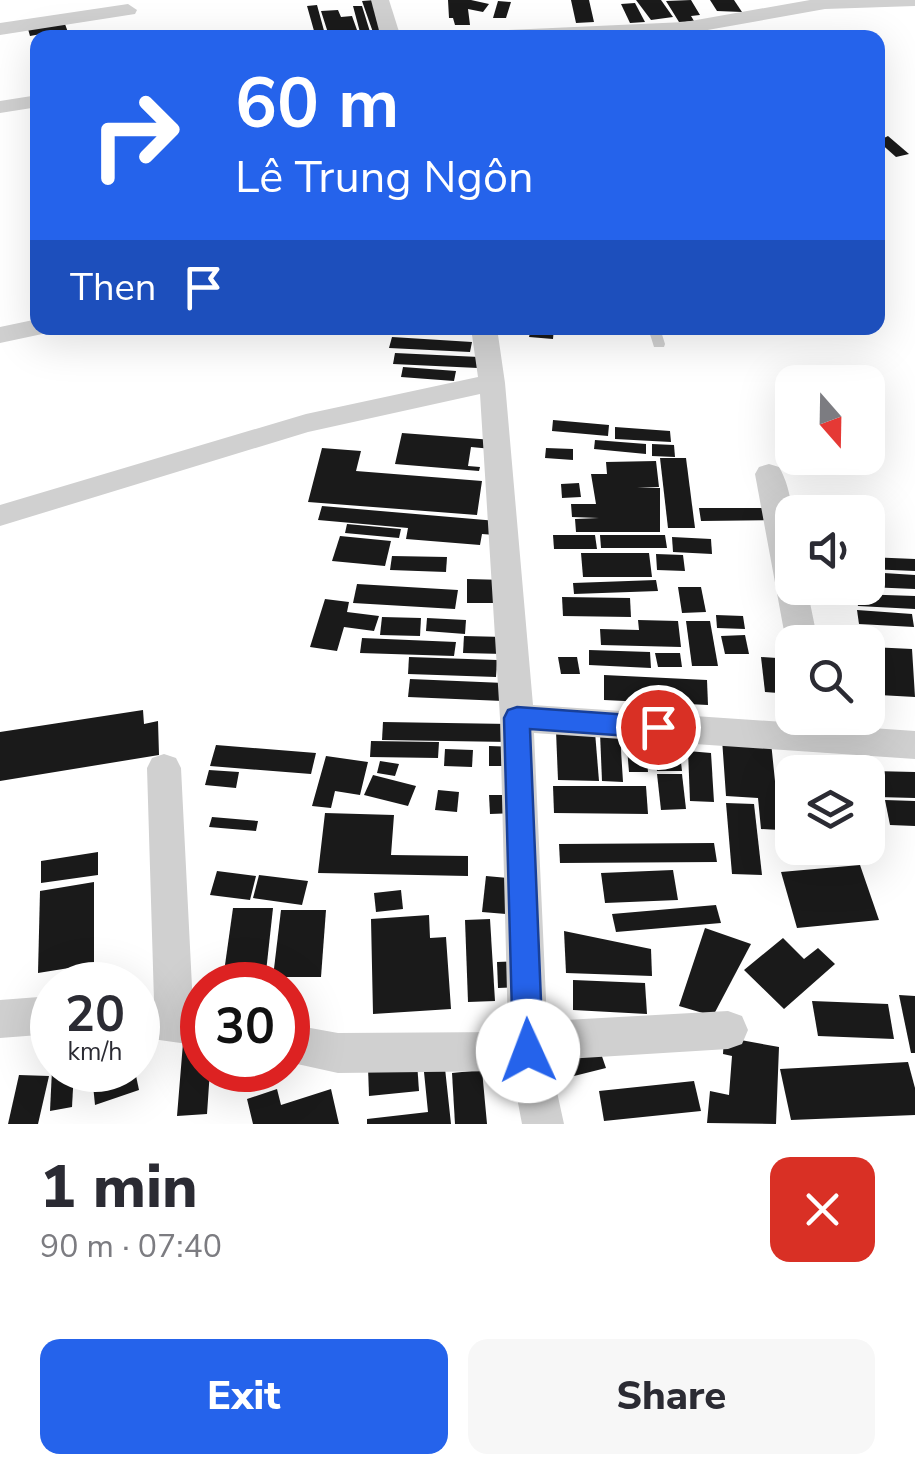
<!DOCTYPE html>
<html lang="en">
<head>
<meta charset="utf-8">
<style>
  body { margin:0; font-family:"Nunito Sans",sans-serif; background:#f7f7f7; color:#2b2b33; height:100vh; display:flex; flex-direction:column; font-size:38px; white-space:nowrap }
  * { box-sizing:border-box; margin:0 }
  p { font-size:32px; color:#7c7c81 }
  .icon { flex:none; width:55px; height:55px; fill:none; stroke:currentColor; stroke-width:2; stroke-linecap:round; stroke-linejoin:round }
  .map { position:relative; height:1124px; overflow:hidden }
  .details { display:flex; flex-direction:column; background:#fff; flex:1 }
  .details>* { flex:none }
  .guide { position:absolute; left:30px; top:30px; width:855px; height:305px; border-radius:20px; box-shadow:0 10px 40px #0002; background:#2563eb; color:#fff; overflow:hidden }
  .needle { width:65px; rotate:160deg }
  .buttons { position:absolute; left:775px; top:365px; display:grid; gap:20px }
  .buttons a { display:grid; place-items:center; width:110px; height:110px; border-radius:20px; background:#fff; box-shadow:0 10px 40px #0002; font-size:50px }
  .speed { position:absolute; left:30px; top:962px; display:flex; gap:20px; font-size:50px; font-weight:700; text-align:center }
  .speed>* { display:grid; place-content:center; width:130px; height:130px; border-radius:50%; background:#fff; box-shadow:0 10px 40px #0002; line-height:1 }
  .speed small { font-size:25px; font-weight:400 }
  .speed .limit { border:15px solid #d22; background:#fff; color:#111 }
  .pin { position:absolute; display:grid; place-items:center; width:85px; height:85px; color:#fff; margin:-42px; border:5px solid #fff; border-radius:50%; box-shadow:0 2px 10px #0007 }
  .me { position:absolute; width:110px; margin:-55px; rotate:358deg; stroke-linejoin:round; filter:drop-shadow(0 0 8px #0008) }
  .turn { display:flex; align-items:center; gap:35px; height:210px; padding:0 40px; font-size:45px }
  .turn .icon { width:130px; height:130px; stroke-width:2.5 }
  .turn b { display:block; font-size:70px; line-height:85px }
  .then { display:flex; align-items:center; height:95px; padding:0 40px; background:#0003; gap:20px; font-size:38px }
  .round { display:grid; place-items:center; flex:none; width:105px; height:105px; border-radius:20px; background:#f7f7f7 }
  .headline { display:flex; align-items:center; justify-content:space-between; height:170px; padding:0 40px }
  h1 { font-size:60px; font-weight:800; line-height:75px }
  .cta { display:flex; gap:20px; margin-top:auto; padding:20px 40px }
  .cta a { flex:1; height:115px; border-radius:20px; background:#2563eb; color:#fff; font-size:40px; font-weight:800; line-height:115px; text-align:center }
  .cta a+a { background:#f7f7f7; color:#2b2b33 }
  .map>svg:first-child { display:block }
  .building { fill:#1a1a1a }
  .lines { fill:none; stroke-linecap:round; stroke-linejoin:round }
  .service { fill:#d0d0d0; fill-rule:evenodd }
  .minor { fill:#d0d0d0; fill-rule:evenodd }
  .route { fill:#2563eb; stroke:#184099; stroke-width:2.5 }
</style>
</head>
<body>
<div class="map">
<svg width="915" height="1124" viewBox="0 0 915 1124">
  <rect width="100%" height="100%" fill="#fff"/>
  <!-- building -->
  <g class="building">
    <polygon points="375,0 386,33 374,35 369,21 362,1"/>
    <polygon points="448,0 471,0 489,4 483,12 468,9 470,25 455,25 453,18 449,18"/>
    <polygon points="571,0 589,0 594,22 576,23"/>
    <polygon points="636,0 661,0 673,17 651,20"/>
    <polygon points="691,0 700,15 691,16 694,21 679,22 666,1"/>
    <polygon points="710,0 734,0 742,12 717,11"/>
    <polygon points="498,1 511,2 506,18 493,18"/>
    <polygon points="635,3 645,22 630,23 621,4"/>
    <polygon points="317,5 326,38 316,38 307,6"/>
    <polygon points="353,6 362,6 371,35 361,36"/>
    <polygon points="338,10 341,17 352,16 357,30 328,33 321,11"/>
    <polygon points="65,24 70,38 54,38 52,32 30,36 28,29"/>
    <polygon points="888,136 909,154 896,157 878,141"/>
    <polygon points="531,328 554,328 553,339 529,337"/>
    <polygon points="392,337 472,342 470,352 389,348"/>
    <polygon points="395,353 479,357 478,368 393,364"/>
    <polygon points="403,367 456,371 454,381 401,377"/>
    <polygon points="553,420 609,425 608,436 552,431"/>
    <polygon points="615,427 670,431 671,442 615,439"/>
    <polygon points="402,433 493,440 492,449 471,447 468,466 480,467 479,471 395,464"/>
    <polygon points="595,440 646,444 646,454 594,449"/>
    <polygon points="652,444 674,445 675,457 652,456"/>
    <polygon points="322,448 361,451 356,471 482,481 477,515 308,502"/>
    <polygon points="546,448 573,449 573,460 545,458"/>
    <polygon points="660,458 686,458 695,528 668,528"/>
    <polygon points="656,461 659,487 637,488 660,488 660,532 576,532 575,519 599,518 572,517 571,504 596,504 591,474 607,474 606,462"/>
    <polygon points="579,483 581,497 562,498 561,484"/>
    <polygon points="322,506 497,521 495,535 482,534 480,545 406,539 408,528 318,520"/>
    <polygon points="699,508 774,508 777,520 701,521"/>
    <polygon points="347,524 401,529 399,538 345,533"/>
    <polygon points="553,535 595,535 597,549 554,549"/>
    <polygon points="600,535 665,535 667,548 601,548"/>
    <polygon points="340,536 391,541 385,566 332,561"/>
    <polygon points="672,537 711,539 712,554 673,552"/>
    <polygon points="581,553 649,553 652,577 583,577"/>
    <polygon points="656,554 683,555 685,571 657,570"/>
    <polygon points="392,556 447,557 446,572 390,570"/>
    <polygon points="868,557 915,559 915,571 868,569"/>
    <polygon points="868,572 915,575 915,589 868,587"/>
    <polygon points="467,579 505,580 506,603 467,603"/>
    <polygon points="656,580 658,591 574,594 573,583"/>
    <polygon points="357,584 458,590 455,609 353,603"/>
    <polygon points="678,587 701,587 706,612 682,613"/>
    <polygon points="856,594 915,596 915,609 858,606"/>
    <polygon points="562,597 630,598 631,617 563,616"/>
    <polygon points="325,599 349,602 347,612 379,616 374,631 344,627 337,651 310,647"/>
    <polygon points="857,610 912,614 914,627 859,624"/>
    <polygon points="716,615 743,616 745,629 717,628"/>
    <polygon points="382,617 421,618 420,636 380,635"/>
    <polygon points="427,618 466,620 465,634 426,631"/>
    <polygon points="638,620 678,621 681,647 601,645 600,629 639,630"/>
    <polygon points="686,621 710,621 718,666 692,666"/>
    <polygon points="745,635 749,654 725,654 721,636"/>
    <polygon points="464,636 504,637 504,654 463,653"/>
    <polygon points="362,638 456,642 454,656 360,653"/>
    <polygon points="871,647 912,649 915,697 879,695"/>
    <polygon points="589,650 650,652 651,668 589,665"/>
    <polygon points="655,653 680,653 682,667 658,667"/>
    <polygon points="409,657 497,660 496,677 408,674"/>
    <polygon points="558,657 577,657 580,674 561,674"/>
    <polygon points="761,657 792,659 792,694 765,692"/>
    <polygon points="868,662 869,662 877,703 868,702"/>
    <polygon points="604,675 707,680 708,705 604,700"/>
    <polygon points="410,679 504,683 503,701 408,697"/>
    <polygon points="143,710 144,724 158,721 159,755 0,781 0,732"/>
    <polygon points="383,722 515,724 514,742 382,740"/>
    <polygon points="556,731 595,732 599,781 558,780"/>
    <polygon points="600,733 620,733 623,782 602,781"/>
    <polygon points="626,736 645,736 648,772 629,772"/>
    <polygon points="653,736 678,736 682,771 657,771"/>
    <polygon points="722,739 771,742 780,830 761,829 758,798 726,796"/>
    <polygon points="371,741 439,742 438,758 370,757"/>
    <polygon points="216,745 316,753 311,774 210,766"/>
    <polygon points="489,746 515,747 515,766 489,766"/>
    <polygon points="445,749 473,750 472,767 444,766"/>
    <polygon points="688,751 711,753 714,802 690,801"/>
    <polygon points="326,756 368,762 360,795 335,791 331,808 312,806"/>
    <polygon points="804,758 835,759 837,772 807,772"/>
    <polygon points="380,761 399,764 395,776 377,773"/>
    <polygon points="209,770 239,772 236,788 205,785"/>
    <polygon points="873,771 915,772 915,798 877,797 876,790 868,790 868,780 874,780"/>
    <polygon points="657,774 682,774 686,809 661,810"/>
    <polygon points="373,775 416,786 408,806 364,795"/>
    <polygon points="553,786 646,786 648,814 554,813"/>
    <polygon points="438,790 459,792 457,812 435,810"/>
    <polygon points="489,795 519,795 520,813 490,814"/>
    <polygon points="885,800 915,801 915,826 890,825"/>
    <polygon points="726,803 754,804 762,875 732,874"/>
    <polygon points="325,813 394,815 391,855 468,856 468,876 318,873"/>
    <polygon points="212,817 258,821 256,831 209,827"/>
    <polygon points="714,843 717,862 560,863 559,844"/>
    <polygon points="98,852 98,875 41,883 41,861"/>
    <polygon points="860,865 879,920 797,928 781,872"/>
    <polygon points="673,870 678,900 605,903 601,873"/>
    <polygon points="217,871 256,876 250,900 210,895"/>
    <polygon points="259,875 308,881 302,905 253,898"/>
    <polygon points="486,876 508,878 506,914 482,912"/>
    <polygon points="94,882 94,964 38,973 40,891"/>
    <polygon points="401,890 403,909 376,912 374,893"/>
    <polygon points="716,905 721,923 616,932 612,914"/>
    <polygon points="233,908 273,908 266,972 224,972"/>
    <polygon points="281,910 326,910 321,977 273,977"/>
    <polygon points="429,915 430,938 446,937 451,1009 373,1014 371,919"/>
    <polygon points="490,919 495,1001 468,1002 465,920"/>
    <polygon points="705,928 751,944 713,1016 679,1006"/>
    <polygon points="564,931 651,949 652,976 566,973"/>
    <polygon points="783,938 804,959 818,948 835,964 784,1009 744,970"/>
    <polygon points="519,961 520,987 498,988 497,962"/>
    <polygon points="573,980 645,983 647,1014 573,1010"/>
    <polygon points="899,995 915,996 915,1053 911,1053"/>
    <polygon points="812,1001 888,1004 894,1039 818,1036"/>
    <polygon points="724,1037 779,1047 776,1124 707,1123 710,1091 729,1095 732,1056 723,1054"/>
    <polygon points="202,1042 202,1070 210,1070 207,1114 177,1116 183,1043"/>
    <polygon points="597,1042 606,1068 570,1077 561,1050"/>
    <polygon points="494,1058 518,1058 519,1087 495,1087"/>
    <polygon points="444,1059 451,1124 367,1124 367,1119 428,1112 423,1062"/>
    <polygon points="417,1062 419,1091 369,1096 368,1067"/>
    <polygon points="908,1062 915,1088 915,1115 791,1120 780,1069"/>
    <polygon points="52,1070 74,1070 72,1107 50,1111"/>
    <polygon points="482,1070 487,1124 455,1124 452,1073"/>
    <polygon points="135,1071 139,1090 95,1105 93,1085"/>
    <polygon points="19,1075 49,1076 38,1124 8,1124"/>
    <polygon points="694,1081 701,1111 604,1121 599,1091"/>
    <polygon points="277,1089 281,1105 331,1089 339,1124 253,1124 247,1099"/>
  </g>
  <g class="lines">
    <!-- service -->
    <polygon class="service" points="648,328 660,328 665,344 664,347 654,347"/>
    <!-- minor -->
    <g class="minor">
      <polygon points="371,0 389,0 401,38 381,38"/>
      <polygon points="810,0 915,0 915,6 825,9 685,34 455,38 464,32 685,22"/>
      <polygon points="128,4 137,10 135,14 0,35 0,23"/>
      <polygon points="38,95 38,107 0,113 0,101"/>
      <polygon points="38,319 38,328 50,328 47,333 0,343 0,327"/>
      <polygon points="471,328 497,328 505,383 533,705 915,731 915,759 534,733 547,1021 728,1011 742,1016 748,1030 742,1044 728,1049 550,1060 564,1124 522,1124 512,1071 338,1073 288,1062 288,1024 338,1033 508,1032 500,718 480,394 308,432 0,526 0,505 306,414 478,377"/>
      <path d="M769 464 779 467C799 501 792 550 792 588H807L818 642H792V651L786 642 755 474 759 467Z"/>
      <polygon points="164,754 176,758 181,768 193,1007 202,1008 202,1046 138,1037 138,999 154,1001 147,768 152,758"/>
      <polygon points="52,996 52,1034 0,1038 0,1000"/>
    </g>
  </g>
  <!-- route -->
  <polygon class="route" points="517,707 658,717 667,720 671,727 667,735 658,738 530,729 543,1051 538,1062 528,1066 517,1062 513,1051 504,718 508,710"/>
</svg>
<div class="buttons">
<a><svg class="needle" viewBox="-14 -14 28 28"><path d="M0-13l5 13h-10z" fill="#e53935"/><path d="M0 13l5-13h-10z" fill="#7c7c81"/></svg></a>
<a><svg class="icon" aria-label="sound" viewBox="0 0 24 24"><path d="M4 9h4l5-4v14l-5-4H4zM17 9q2 3 0 6"/></svg></a>
<a><svg class="icon" aria-label="search" viewBox="0 0 24 24"><circle cx="10" cy="10" r="6"/><path d="M15 15l6 6"/></svg></a>
<a><svg class="icon" aria-label="layers" viewBox="0 0 24 24"><path d="M12 4l9 5-9 5-9-5zM3 14l9 5 9-5"/></svg></a>
</div>
<div class="speed"><div>20<small>km/h</small></div><div class="limit">30</div></div>
<div class="pin" style="left:658px;top:727px;background:#d93025"><svg class="icon" aria-label="arrive" viewBox="0 0 24 24"><path d="M6 21V4h12l-3 4 3 4H6"/></svg></div>
<svg class="me" style="left:528px;top:1051px" viewBox="-20 -20 40 40"><circle r="19" fill="#fff"/><path d="M0-13L10 11 0 6-10 11z" fill="#2563eb"/></svg>
<div class="guide">
<div class="turn"><svg class="icon" aria-label="right" viewBox="0 0 24 24"><path d="M7 20v-9h11M14 6l5 5-5 5"/></svg><div><b>60 m</b>Lê Trung Ngôn</div></div>
<div class="then">Then<svg class="icon" aria-label="arrive" viewBox="0 0 24 24"><path d="M6 21V4h12l-3 4 3 4H6"/></svg></div>
</div>
</div>
<section class="details">
<div class="headline"><div><h1>1 min</h1><p>90 m · 07:40</p></div><a class="round" style="background:#d93025;color:#fff"><svg class="icon" aria-label="close" viewBox="0 0 24 24"><path d="M6 6l12 12M18 6L6 18"/></svg></a></div>
<div class="cta"><a>Exit</a><a>Share</a></div>
</section>
</body>
</html>
